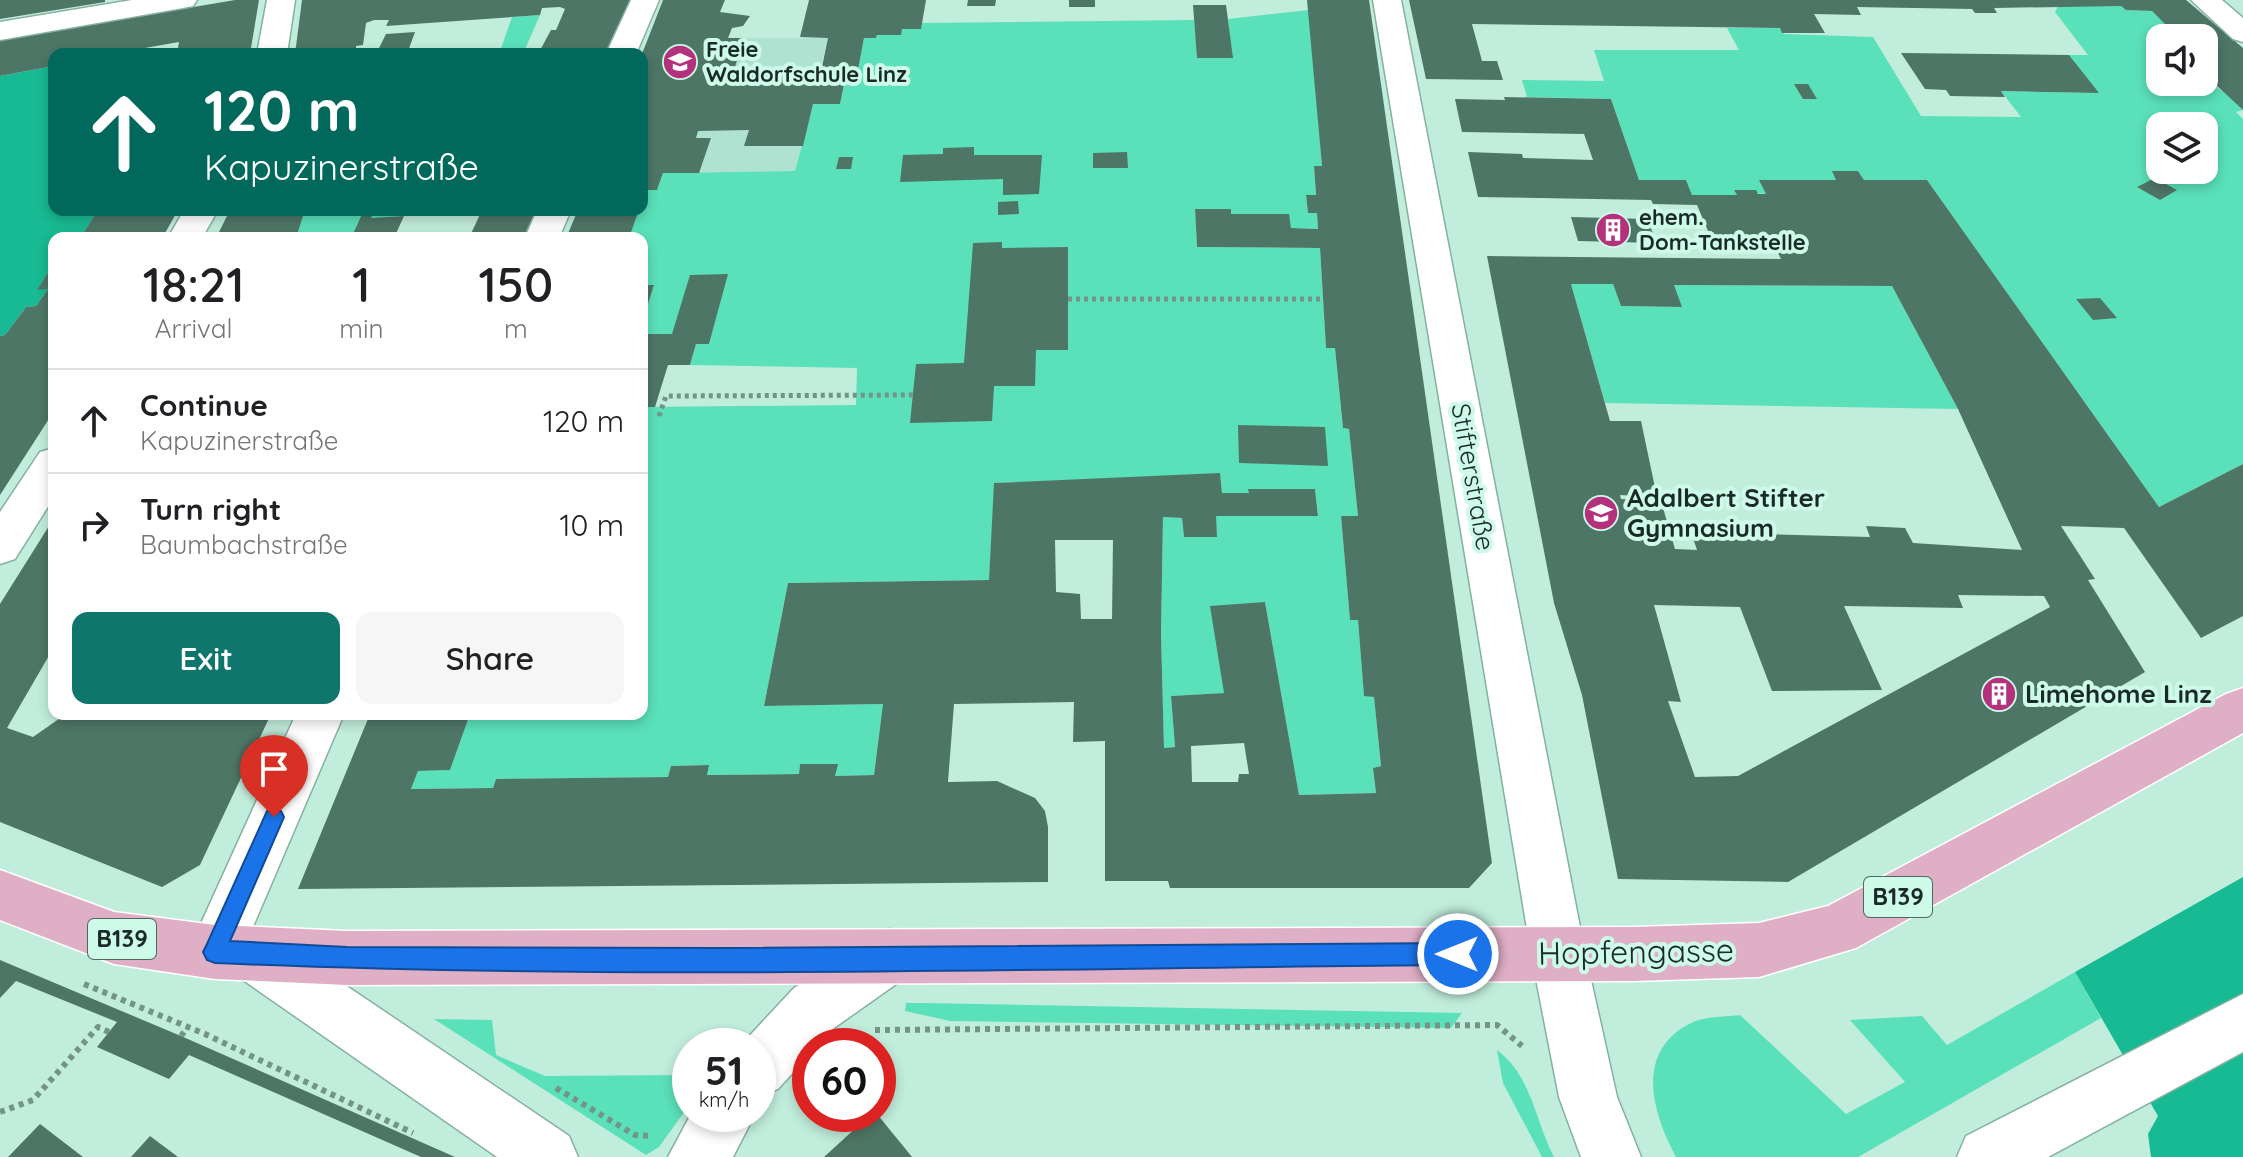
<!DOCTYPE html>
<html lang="en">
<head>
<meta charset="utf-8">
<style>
  body { margin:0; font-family:Quicksand,sans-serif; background:#f6f6f6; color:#202124; height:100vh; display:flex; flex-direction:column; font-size:30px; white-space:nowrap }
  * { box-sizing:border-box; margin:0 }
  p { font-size:26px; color:#757577 }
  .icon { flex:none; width:44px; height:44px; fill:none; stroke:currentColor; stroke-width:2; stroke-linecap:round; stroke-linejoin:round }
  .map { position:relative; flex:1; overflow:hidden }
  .side { position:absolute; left:48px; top:232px; width:600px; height:488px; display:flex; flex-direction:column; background:#fff; border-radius:16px; box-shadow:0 4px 12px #0003 }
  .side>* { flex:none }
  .top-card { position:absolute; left:48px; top:48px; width:600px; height:168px; border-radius:16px; box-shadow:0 4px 12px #0003; background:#00695c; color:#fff; overflow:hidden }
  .fabs { position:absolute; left:2146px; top:24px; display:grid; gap:16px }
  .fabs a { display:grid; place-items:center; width:72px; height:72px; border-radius:16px; background:#fff; box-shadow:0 4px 12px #0003; font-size:40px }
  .speed { position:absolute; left:672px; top:1028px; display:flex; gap:16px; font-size:40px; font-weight:700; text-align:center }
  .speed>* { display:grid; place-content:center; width:104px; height:104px; border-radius:50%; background:#fff; box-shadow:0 4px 12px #0003; line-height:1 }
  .speed small { font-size:20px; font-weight:400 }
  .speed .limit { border:12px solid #d22; background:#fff; color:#111 }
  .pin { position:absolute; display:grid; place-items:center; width:68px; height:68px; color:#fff; margin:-82px -34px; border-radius:50% 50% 50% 0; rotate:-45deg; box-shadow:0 0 8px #0007 }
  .pin .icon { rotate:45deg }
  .me { position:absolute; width:88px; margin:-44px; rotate:270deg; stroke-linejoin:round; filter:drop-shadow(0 0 6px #0008) }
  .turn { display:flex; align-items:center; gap:28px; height:168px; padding:0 24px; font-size:36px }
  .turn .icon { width:104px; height:104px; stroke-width:2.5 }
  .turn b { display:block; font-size:56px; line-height:68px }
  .eta { display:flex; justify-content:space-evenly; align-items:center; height:136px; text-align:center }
  .eta b { font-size:48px; font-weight:600; line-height:56px }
  .button { display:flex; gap:16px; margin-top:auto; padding:16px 24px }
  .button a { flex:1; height:92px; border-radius:16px; background:#0f766e; color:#fff; font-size:32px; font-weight:600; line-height:92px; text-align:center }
  .button a+a { background:#f6f6f6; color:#202124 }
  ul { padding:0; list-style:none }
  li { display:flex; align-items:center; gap:24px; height:104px; padding:0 24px; border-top:2px solid #e0e0e0 }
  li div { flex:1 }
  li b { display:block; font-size:30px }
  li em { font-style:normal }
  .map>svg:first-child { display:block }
  .built { fill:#afe2d0 }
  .green { fill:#5ae1b9; fill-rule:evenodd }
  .forest { fill:#18ba93 }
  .building { fill:#4e7667; fill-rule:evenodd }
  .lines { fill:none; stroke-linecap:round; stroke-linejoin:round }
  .minor-casing { stroke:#86b0a0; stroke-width:3 }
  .tertiary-casing { stroke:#86b0a0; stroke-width:3 }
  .primary-casing { stroke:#fff; stroke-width:3 }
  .path-far1 { stroke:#749488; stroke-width:5; stroke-dasharray:4 4; stroke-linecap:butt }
  .path { stroke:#749488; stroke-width:6; stroke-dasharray:5 5; stroke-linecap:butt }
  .minor { fill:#fff; fill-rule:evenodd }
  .tertiary { fill:#fff; fill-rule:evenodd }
  .primary { fill:#dfafc6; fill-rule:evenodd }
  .route { fill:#1a73e8; stroke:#114b97; stroke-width:2 }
  .labels { text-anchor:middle; stroke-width:8; stroke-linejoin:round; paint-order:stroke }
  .far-poi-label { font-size:22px; font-weight:bold; fill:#1a2b25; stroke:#cefae9; text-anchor:start }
  .shield { fill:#cefae9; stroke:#506960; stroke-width:2 }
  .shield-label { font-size:24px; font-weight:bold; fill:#1a2b25 }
  .street-label { font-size:26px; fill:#1a2b25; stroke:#cefae9 }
  .poi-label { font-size:26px; font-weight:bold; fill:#1a2b25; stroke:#cefae9; text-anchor:start }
  .near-street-label { font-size:32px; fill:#1a2b25; stroke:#cefae9 }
</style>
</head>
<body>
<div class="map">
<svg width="2243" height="1157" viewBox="0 0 2243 1157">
  <rect width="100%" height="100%" fill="#c1eddc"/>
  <!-- built -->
  <polygon class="built" points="648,38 828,38 795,171 642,173 642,54"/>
  <!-- green -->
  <g class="green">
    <path d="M2058 6H2121L2126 10 2152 11 2173 32 2161 33 2167 38H2160V82C2210 82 2206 74 2243 110L2236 112 2243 119V464L2159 507 1927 180H1864L1858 171H1833L1836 180H1760L1766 194 1735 191 1737 195H1692L1686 180H1639L1611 99 1527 97 1522 80 1604 81 1594 50H1739L1727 28H1780L1784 34 1873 37 1921 116 2021 117 2001 91 2097 93 2069 55H2088L2055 12ZM2160 126H2204V170H2160Z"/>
    <polygon points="1309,10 1322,166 1314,167 1316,195 1306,195 1308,213 1317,213 1318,229 1291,228 1288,214 1231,214 1195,209 1197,247 1320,248 1326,347 1335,348 1343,428 1349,429 1358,516 1341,516 1350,619 1358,620 1364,695 1374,697 1381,766 1373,768 1376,793 1299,795 1265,602 1224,693 1171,696 1175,747 1164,748 1161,633 1163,517 1182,518 1184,537 1216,537 1216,516 1318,515 1315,489 1249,489 1249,493 1222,493 1220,474 995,483 989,580 788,583 764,706 883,704 874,775 835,776 837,764 800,764 799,774 707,775 708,765 671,766 668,777 496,779 493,788 411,789 418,771 450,770 470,714 642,714 642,407 856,405 857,368 690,365 696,344 709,344 727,275 672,334 642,334 642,322 654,286 642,285 642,238 629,238 639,210 642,210 646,190 657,190 663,173 795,171 813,104 840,104 845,80 856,79 864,38 876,38 877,35 922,23 1194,20 1198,58 1232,58 1228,19"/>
    <polygon points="540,15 523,54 499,54 512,17"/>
    <polygon points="305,210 406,210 404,216 360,219 351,238 296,238"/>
    <polygon points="1571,284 1613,284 1621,306 1681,307 1674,285 1892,286 1958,409 1605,403"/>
    <path d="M2075 972 2101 1018 1858 1157H1676C1651 1111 1635 1051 1691 1023 1704 1016 1726 1017 1740 1015L1846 1114 1905 1082 1850 1020 1922 1016 1947 1045Z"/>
    <polygon points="906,1003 923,1003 1462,1013 1451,1028 950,1021 905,1011"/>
    <polygon points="434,1019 492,1020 496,1055 545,1076 686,1075 690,1071 690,1104 659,1147 646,1155"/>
    <path d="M1497 1050C1532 1076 1535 1121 1554 1157H1542L1503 1083Z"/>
  </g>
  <!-- forest -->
  <g class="forest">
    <polygon points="48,67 54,69 54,210 98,210 80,238 54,238 54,263 38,289 48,289 36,306 26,307 5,335 0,336 0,76"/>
    <polygon points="2243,877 2243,1157 2151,1157 2148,1134 2158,1116 2075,972"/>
  </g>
  <!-- building -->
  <g class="building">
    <polygon points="0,0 105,0 105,2 0,19"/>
    <polygon points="235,0 259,0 250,54 177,54 179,42 111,54 54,54 54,64 48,67 0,76 0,40"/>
    <polygon points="302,0 630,0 606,54 538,54 551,30 556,30 565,9 560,7 542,8 540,15 386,26 389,20 374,20 366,23 363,45 356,46 356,54 295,54"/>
    <polygon points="663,0 725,0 720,12 750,16 743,26 732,28 728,38 744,38 735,67 722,67 720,73 821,72 828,38 800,37 809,0 926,0 921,29 902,29 901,35 877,35 876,38 864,38 856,80 845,80 840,104 813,104 803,146 744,146 749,130 698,131 696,138 711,138 699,173 663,173 657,190 646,190 642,199 642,54"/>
    <polygon points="968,0 996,0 995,6 967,6"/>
    <rect x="1069" y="0" width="26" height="7"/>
    <path d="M1307 0H1369L1492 863 1469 888H1170L1168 881H1105V741L1073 742 1074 702 954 704 948 782 997 781 1035 798 1045 811 1048 827V882L298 889 370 714H470L450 770 418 771 411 789 493 788 496 779 668 777 671 766 709 765 707 775 799 774 800 764H838L835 776 874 775 883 704 764 706 788 583 989 580 994 483 1220 473 1222 493H1249L1248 489H1315L1318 516H1216L1217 537H1184L1182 518 1163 517 1161 633 1164 748 1175 747 1171 696 1224 693 1210 606 1265 602 1299 795 1376 793 1373 768 1381 766 1374 697 1364 696 1358 620H1350L1341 516H1358L1349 429 1343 428 1335 348H1326L1320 248 1197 247 1195 209H1231V214H1289L1291 228 1318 229 1317 213H1308L1306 195H1316L1314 166H1322ZM1055 540H1113L1112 619H1081L1080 594 1056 592ZM1244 743 1249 774H1239L1238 782H1192L1191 746Z"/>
    <polygon points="1409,0 2186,0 2243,48 2243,110 2216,85 2209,85 2204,80 2204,38 2167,38 2160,32 2173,32 2152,11 2126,10 2121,6 1994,8 1997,13 1975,13 1972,9 1857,7 1861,15 1814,14 1825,33 1782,33 1780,28 1472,24 1482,61 1497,61 1503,80 1426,79"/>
    <polygon points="1193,5 1226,5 1233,58 1197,58"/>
    <polygon points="415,32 407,54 376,54 386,34"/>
    <polygon points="1901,53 2069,55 2099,93 2001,91 2005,97 1950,96 1946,90 1925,89"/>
    <polygon points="1794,84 1808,84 1817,99 1803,99"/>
    <path d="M1504 97 1611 99 1639 180H1686L1692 195H1737L1734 190H1756L1758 194H1766L1759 180H1836L1832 171H1858L1864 180H1927L2159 507 2243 464V616L2201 638 2124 528 2061 526 2095 579 2088 580 2145 672 1788 882 1618 879 1582 695 1554 603 1487 256 1781 259 1774 245H1714L1697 205 1653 204 1651 200 1478 197 1468 152 1522 154 1523 158 1593 160 1584 134 1462 132 1455 99 1505 100ZM1571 284H1613L1621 306 1682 307 1674 285 1892 286 1958 409 2022 550 1913 543 1905 528 1866 526 1870 537 1691 532 1697 550 1675 549 1661 501 1621 499 1620 495 1657 497 1641 421H1610ZM1958 595 2044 596 2050 607 1738 776 1695 777 1668 701 1681 702 1654 605 1740 607 1772 691 1882 690 1844 606 1963 608Z"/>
    <polygon points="974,147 974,155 1042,155 1039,194 1003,195 1003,179 900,182 903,155 943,154 943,148"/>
    <polygon points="1127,152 1128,168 1093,168 1093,153"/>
    <polygon points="839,157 853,157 851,169 836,169"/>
    <polygon points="2155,178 2177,190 2160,200 2137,187"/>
    <polygon points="1018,201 1019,214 998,215 998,202"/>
    <polygon points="98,210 178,210 164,235 80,238"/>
    <polygon points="230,210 305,210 296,238 216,238"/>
    <polygon points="364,210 375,210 371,218 404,216 394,238 351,238"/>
    <polygon points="482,210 536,210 523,238 469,238"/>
    <polygon points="578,210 639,210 629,238 566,238"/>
    <polygon points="1571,217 1647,219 1657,243 1578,241"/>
    <polygon points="1002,242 1002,248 1068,247 1068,350 1036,350 1035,386 994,386 992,421 910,423 916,364 964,363 973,243"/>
    <polygon points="54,263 54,411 0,495 0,336 5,335 26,307 36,306 48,289 37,290"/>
    <polygon points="728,274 709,344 696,344 690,365 668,365 655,407 642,407 642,334 672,334 690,275"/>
    <polygon points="642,285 654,285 643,320 642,320"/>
    <polygon points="2100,298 2117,318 2093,320 2076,299"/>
    <polygon points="1238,425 1325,427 1328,466 1239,463"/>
    <polygon points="54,518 54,647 7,728 33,737 66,714 271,714 200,865 162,887 0,822 0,604"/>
    <polygon points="0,960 181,1036 455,1157 421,1157 189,1055 169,1079 97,1047 117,1022 16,981 0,998"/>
    <polygon points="871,1114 877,1114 912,1157 824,1157"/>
    <polygon points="40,1124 83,1157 8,1157"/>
    <polygon points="150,1136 178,1157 131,1157"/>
  </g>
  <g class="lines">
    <!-- minor casing -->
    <g class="minor-casing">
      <g id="minor">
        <polygon points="132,0 197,0 193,6 183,8 0,40 0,22"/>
        <polygon points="267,0 295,0 287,54 257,54"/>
        <polygon points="631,0 659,0 636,54 606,54"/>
        <polygon points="1373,0 1401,0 1585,953 1617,1097 1641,1157 1581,1157 1559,1097 1531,953"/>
        <polygon points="2191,0 2222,0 2243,18 2243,42 2233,39"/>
        <polygon points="184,210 218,210 202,238 168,238"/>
        <polygon points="537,210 571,210 559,238 525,238"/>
        <polygon points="54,448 54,497 15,559 0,564 0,512 40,452"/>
        <polygon points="296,714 344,714 234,971 215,979 196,971 188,952"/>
        <polygon points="2243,994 2243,1052 2048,1157 1957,1157 1966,1136"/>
      </g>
    </g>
    <!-- tertiary casing -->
    <g class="tertiary-casing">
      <g id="tertiary">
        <polygon points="252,927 271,935 569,1136 578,1157 497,1157 233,973 225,954 233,935"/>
        <polygon points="890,929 909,937 917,956 909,975 834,1028 817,1046 810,1046 810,1054 778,1089 758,1098 758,1046 740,1046 794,988 871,937"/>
        <polygon points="691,1114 755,1114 733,1157 668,1157"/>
      </g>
    </g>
    <!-- primary casing -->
    <g class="primary-casing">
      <polygon id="primary" points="2243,688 2243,733 1856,948 1759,977 1634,981 347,985 215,979 114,964 0,920 0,870 114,912 215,925 347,931 1634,927 1759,923 1828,906 2226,694"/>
    </g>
    <!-- path-far1 -->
    <g class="path-far1">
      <polyline points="1068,299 1323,299"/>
      <polyline points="659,416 666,396 913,395"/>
    </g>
    <!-- path -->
    <g class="path">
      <polyline points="84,984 205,1034 413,1133"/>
      <polyline points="875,1030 1497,1025 1522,1046"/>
      <polyline points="181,1036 187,1028"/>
      <polyline points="556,1088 635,1135 650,1136"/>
      <polyline points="0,1112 33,1100 98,1027 109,1032"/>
    </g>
    <!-- minor -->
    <use href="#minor" class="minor"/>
    <!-- tertiary -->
    <use href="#tertiary" class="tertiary"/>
    <!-- primary -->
    <use href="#primary" class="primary"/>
  </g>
  <!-- route -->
  <path class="route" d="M274 808 281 811 284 817 230 941 347 947 716 948 1458 943 1466 947 1469 954 1466 962 1458 965C1044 968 628 981 215 963L207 960 203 952 207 944 267 811Z"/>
  <!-- icons -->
  <defs>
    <g id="school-disc" transform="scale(1.8)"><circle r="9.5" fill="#b4327c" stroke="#cefae9"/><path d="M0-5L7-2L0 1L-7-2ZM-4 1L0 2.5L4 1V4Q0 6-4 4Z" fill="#fff"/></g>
    <g id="building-disc" transform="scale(1.8)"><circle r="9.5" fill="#b4327c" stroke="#cefae9"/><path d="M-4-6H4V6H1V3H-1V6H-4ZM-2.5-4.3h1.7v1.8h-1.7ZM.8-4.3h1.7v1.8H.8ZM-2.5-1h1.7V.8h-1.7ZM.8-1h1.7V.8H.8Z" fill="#fff"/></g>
  </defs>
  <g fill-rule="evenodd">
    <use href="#school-disc" x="680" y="62"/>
    <use href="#building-disc" x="1613" y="230"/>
    <use href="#school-disc" x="1601" y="513"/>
    <use href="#building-disc" x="1999" y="694"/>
  </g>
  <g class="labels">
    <!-- far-poi labels -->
    <g class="far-poi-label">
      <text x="706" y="57">Freie<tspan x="706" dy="25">Waldorfschule Linz</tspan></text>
      <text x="1639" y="225">ehem.<tspan x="1639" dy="25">Dom-Tankstelle</tspan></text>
    </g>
    <!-- shield labels -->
    <g class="shield">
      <rect x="1864" y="877" width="68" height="40" rx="6"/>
      <rect x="88" y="919" width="68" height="40" rx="6"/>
    </g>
    <g class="shield-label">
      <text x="1898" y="905">B139</text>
      <text x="122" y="947">B139</text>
    </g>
    <!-- street labels -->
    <g class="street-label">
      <text transform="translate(1473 477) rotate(80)" y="9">Stifterstraße</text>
    </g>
    <!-- poi labels -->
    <g class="poi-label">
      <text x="1627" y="507">Adalbert Stifter<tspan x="1627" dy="30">Gymnasium</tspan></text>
      <text x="2025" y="703">Limehome Linz</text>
    </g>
    <!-- near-street labels -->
    <g class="near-street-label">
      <text transform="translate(1636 952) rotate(-1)" y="11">Hopfengasse</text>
    </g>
  </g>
</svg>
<div class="fabs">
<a><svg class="icon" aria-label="sound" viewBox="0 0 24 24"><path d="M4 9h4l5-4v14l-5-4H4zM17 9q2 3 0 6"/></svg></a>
<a><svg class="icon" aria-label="layers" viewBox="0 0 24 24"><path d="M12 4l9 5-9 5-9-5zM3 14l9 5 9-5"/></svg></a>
</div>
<div class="speed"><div>51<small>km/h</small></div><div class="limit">60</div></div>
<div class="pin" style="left:274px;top:817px;background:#d93025"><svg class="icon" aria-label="arrive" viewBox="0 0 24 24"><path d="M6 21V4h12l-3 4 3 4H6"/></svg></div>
<svg class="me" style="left:1458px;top:954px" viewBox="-20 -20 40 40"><circle r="17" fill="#1a73e8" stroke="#fff" stroke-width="3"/><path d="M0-11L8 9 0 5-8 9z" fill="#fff"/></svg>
<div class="top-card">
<div class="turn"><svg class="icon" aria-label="ahead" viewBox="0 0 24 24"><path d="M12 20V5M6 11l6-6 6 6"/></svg><div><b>120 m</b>Kapuzinerstraße</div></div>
</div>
<section class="side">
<div class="eta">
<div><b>18:21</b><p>Arrival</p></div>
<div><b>1</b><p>min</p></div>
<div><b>150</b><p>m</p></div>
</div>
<ul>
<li><svg class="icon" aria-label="ahead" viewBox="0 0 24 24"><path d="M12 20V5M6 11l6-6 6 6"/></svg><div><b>Continue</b><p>Kapuzinerstraße</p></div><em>120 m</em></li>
<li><svg class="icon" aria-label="right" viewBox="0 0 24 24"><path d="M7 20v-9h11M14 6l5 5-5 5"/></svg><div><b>Turn right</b><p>Baumbachstraße</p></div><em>10 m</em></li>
</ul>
<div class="button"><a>Exit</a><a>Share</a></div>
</section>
</div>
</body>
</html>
